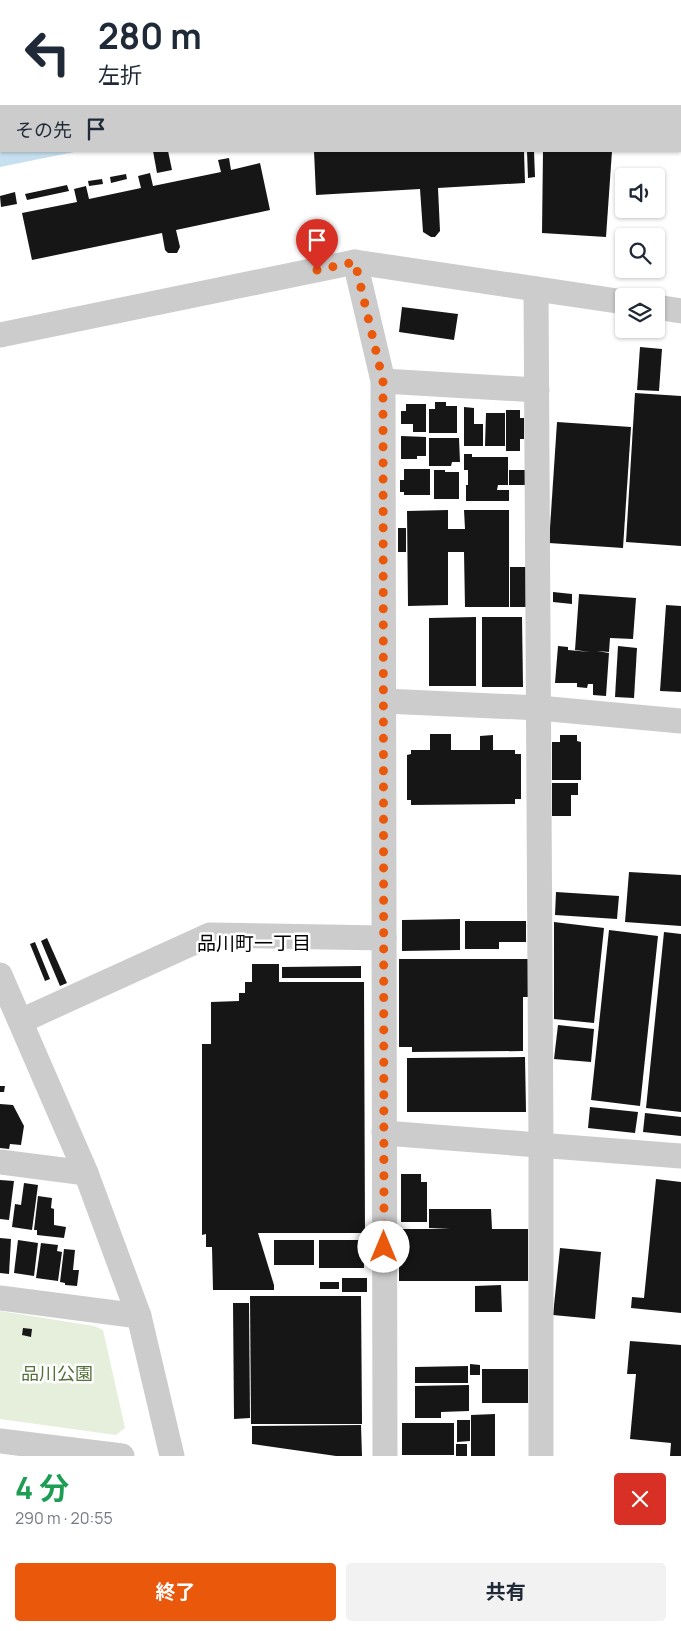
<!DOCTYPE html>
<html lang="ja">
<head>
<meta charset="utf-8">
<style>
  body { margin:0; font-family:Manrope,"Noto Sans JP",sans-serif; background:#f2f2f3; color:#1f2937; height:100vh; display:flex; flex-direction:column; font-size:19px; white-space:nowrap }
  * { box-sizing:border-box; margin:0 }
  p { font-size:16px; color:#747a83 }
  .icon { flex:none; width:28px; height:28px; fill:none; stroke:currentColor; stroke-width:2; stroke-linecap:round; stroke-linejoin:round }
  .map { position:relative; height:1456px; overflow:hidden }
  .details { display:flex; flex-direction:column; background:#fff; flex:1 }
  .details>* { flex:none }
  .banner { position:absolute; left:0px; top:0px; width:681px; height:152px; box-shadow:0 1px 4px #0004; background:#fff; color:#1f2937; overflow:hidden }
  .tools { position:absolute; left:615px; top:168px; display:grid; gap:10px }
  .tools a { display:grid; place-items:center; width:50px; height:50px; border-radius:5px; background:#fff; box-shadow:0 1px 4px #0004; font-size:25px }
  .pin { position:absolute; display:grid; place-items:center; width:42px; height:42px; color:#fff; margin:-51px -21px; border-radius:50% 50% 50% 0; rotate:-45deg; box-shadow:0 0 5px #0007 }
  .pin .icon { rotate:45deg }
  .me { position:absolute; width:55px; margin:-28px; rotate:0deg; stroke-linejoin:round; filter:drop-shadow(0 0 4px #0008) }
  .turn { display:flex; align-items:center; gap:18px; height:105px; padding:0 15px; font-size:22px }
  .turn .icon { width:65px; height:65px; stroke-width:2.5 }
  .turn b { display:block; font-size:35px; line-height:42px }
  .then { display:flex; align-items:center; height:48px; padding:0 15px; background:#0003; gap:10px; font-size:19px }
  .round { display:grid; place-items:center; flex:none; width:52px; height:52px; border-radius:5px; background:#f2f2f3 }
  .head { display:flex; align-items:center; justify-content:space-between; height:85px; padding:0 15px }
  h1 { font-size:30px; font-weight:700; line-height:38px; color:#1e9e55 }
  .action { display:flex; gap:10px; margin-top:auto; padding:10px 15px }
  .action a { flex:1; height:58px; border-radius:5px; background:#ea580c; color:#fff; font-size:20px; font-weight:700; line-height:58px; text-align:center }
  .action a+a { background:#f2f2f3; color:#1f2937 }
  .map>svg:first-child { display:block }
  .green { fill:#e6eedc }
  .water { fill:#c7e0ef }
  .building { fill:#161616 }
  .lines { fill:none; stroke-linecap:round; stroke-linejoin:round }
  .minor { stroke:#ccc; stroke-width:25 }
  .route { stroke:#ea580c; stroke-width:9; stroke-dasharray:0 16.2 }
  .labels { text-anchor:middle; stroke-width:5; stroke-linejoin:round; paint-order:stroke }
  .park-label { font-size:18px; fill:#537038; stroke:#fff }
  .neighbourhood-label { font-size:19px; fill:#000; stroke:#fff }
</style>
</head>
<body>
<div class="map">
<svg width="681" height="1456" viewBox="0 0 681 1456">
  <rect width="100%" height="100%" fill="#fff"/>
  <!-- green -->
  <polygon class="green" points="0,1311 94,1326 103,1330 125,1428 116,1435 0,1419"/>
  <!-- water -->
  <g class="water">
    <polygon points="70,0 681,0 681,32 680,1 64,1"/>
    <polygon points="0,14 1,14 1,151 79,151 0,167"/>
  </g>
  <!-- building -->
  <g class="building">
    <polygon points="153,151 168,151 172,170 157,173"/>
    <polygon points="314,151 524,151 525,183 438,188 440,231 435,237 431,237 423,232 420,189 316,195"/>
    <polygon points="527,151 534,151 535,177 528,178"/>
    <polygon points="543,151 612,151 606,237 542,233"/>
    <polygon points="229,158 231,170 260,163 270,210 176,230 180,247 177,253 168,253 165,250 162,233 32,260 22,213 77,202 74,189 86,186 89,199 141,188 138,176 150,173 153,186 221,172 218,160"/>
    <polygon points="126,174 127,179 111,183 110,177"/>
    <polygon points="102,179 103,184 89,186 88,181"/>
    <polygon points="67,185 69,191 27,200 25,194"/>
    <polygon points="15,192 17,204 1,207 0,196"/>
    <polygon points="402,307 458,314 454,340 399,332"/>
    <polygon points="640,347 662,349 659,391 637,390"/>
    <polygon points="635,393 681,396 681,546 626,542"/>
    <polygon points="435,402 446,402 446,406 457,406 457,433 429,433 429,409 435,409"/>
    <polygon points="406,404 426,404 426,432 413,432 413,424 401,424 401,411 406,411"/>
    <polygon points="464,407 474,408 474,424 483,424 483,446 464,446"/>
    <polygon points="506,410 520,410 520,418 524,418 524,439 520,439 520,451 506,451"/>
    <polygon points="486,413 505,413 505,446 485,446"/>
    <polygon points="557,422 631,427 623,548 549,543"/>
    <polygon points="401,436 426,437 426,456 417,456 417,459 401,459"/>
    <polygon points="429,438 459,438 460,462 452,462 451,466 429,466"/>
    <polygon points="464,454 472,454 472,457 508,457 508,485 498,485 497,490 509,490 509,501 466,501 466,485 468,485 468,470 464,470"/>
    <polygon points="404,469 430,469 430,495 404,495 404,492 400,492 400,480 404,480"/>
    <polygon points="434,470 445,470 445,472 459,472 459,499 434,499"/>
    <rect x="509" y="470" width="17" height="15"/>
    <polygon points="448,510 448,529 465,529 464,510 509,510 509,607 465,607 464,552 448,552 448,605 408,606 407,511"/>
    <rect x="398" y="528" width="8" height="24"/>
    <rect x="510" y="567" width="17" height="40"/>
    <polygon points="553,592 572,594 572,604 553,602"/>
    <polygon points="579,594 636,598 633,639 610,638 609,652 597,651 609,653 606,696 593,695 593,684 588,684 587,688 577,687 577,683 555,683 558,646 568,647 568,650 590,652 575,650"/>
    <polygon points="666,605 681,606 681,692 660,691"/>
    <polygon points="476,617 476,686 429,686 429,618"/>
    <polygon points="482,617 522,617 523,687 482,687"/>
    <polygon points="618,646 637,648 634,698 615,697"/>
    <polygon points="430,734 451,734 451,750 480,750 480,736 493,735 493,750 515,750 515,754 521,754 521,799 515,799 515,804 411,805 411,800 407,800 407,755 411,754 411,750 430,750"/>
    <polygon points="560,735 577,735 577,741 581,742 581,780 552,780 552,742 560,742"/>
    <polygon points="552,783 578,783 578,795 571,795 571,816 552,816"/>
    <polygon points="629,872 681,875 681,926 625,922"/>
    <polygon points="556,892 619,896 617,919 555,915"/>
    <polygon points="460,919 460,950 402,951 402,920"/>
    <polygon points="465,921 526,921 526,942 499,942 499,949 465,949"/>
    <polygon points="554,922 604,928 594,1023 554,1019"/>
    <polygon points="609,930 658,936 640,1106 591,1100"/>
    <polygon points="664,932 681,934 681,1112 646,1108"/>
    <polygon points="47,938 67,983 60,986 41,941"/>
    <polygon points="35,942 50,979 45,981 30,944"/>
    <polygon points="399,959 531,959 531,997 523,997 523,1051 412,1052 412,1047 399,1047"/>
    <polygon points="252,964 279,964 279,982 364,982 365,1233 258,1233 274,1285 274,1290 213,1290 212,1247 206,1247 206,1234 202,1235 202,1044 211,1044 211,1002 239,1001 239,993 245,993 245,982 252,982"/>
    <polygon points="361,966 361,978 282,978 282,967"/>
    <polygon points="558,1025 594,1029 591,1062 554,1059"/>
    <polygon points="525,1057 526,1112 407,1112 407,1058"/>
    <polygon points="0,1086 5,1086 4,1092 0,1092"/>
    <polygon points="0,1104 13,1105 24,1126 21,1145 10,1144 9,1149 0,1148"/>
    <polygon points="590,1107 638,1112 635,1133 588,1128"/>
    <polygon points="645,1113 681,1117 681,1136 643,1132"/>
    <polygon points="401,1174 421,1174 421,1182 427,1182 427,1222 401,1222 401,1182 409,1182 401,1182"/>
    <polygon points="656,1179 681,1182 681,1313 631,1308 632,1297 644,1298"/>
    <polygon points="0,1180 14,1181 9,1220 0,1219"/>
    <polygon points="24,1183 38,1185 32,1230 12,1227 15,1204 21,1205"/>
    <polygon points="38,1196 52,1198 51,1208 54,1209 54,1225 66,1227 64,1238 37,1235 37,1230 34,1230"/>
    <polygon points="429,1209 491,1209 492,1229 528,1229 528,1281 399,1281 399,1229 450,1229 429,1228"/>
    <polygon points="0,1238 11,1239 9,1274 0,1273"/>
    <polygon points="18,1240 38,1243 34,1276 14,1273"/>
    <rect x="274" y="1240" width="40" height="25"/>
    <rect x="319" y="1240" width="45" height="28"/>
    <polygon points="41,1243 58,1245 57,1251 62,1252 58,1281 36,1278"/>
    <polygon points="560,1248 601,1252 595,1319 553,1315"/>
    <polygon points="64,1249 75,1250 73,1270 79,1270 77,1286 65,1285 65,1283 60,1282"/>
    <rect x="342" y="1278" width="25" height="14"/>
    <rect x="320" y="1282" width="19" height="7"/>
    <polygon points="501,1285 502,1312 475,1312 475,1286"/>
    <polygon points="250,1296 361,1296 362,1424 251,1424"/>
    <polygon points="233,1303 249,1303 250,1418 234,1419"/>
    <polygon points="23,1328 32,1329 31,1337 22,1335"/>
    <polygon points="630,1341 681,1345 681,1456 670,1456 671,1443 630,1439 636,1374 627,1374"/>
    <polygon points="470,1364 480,1365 480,1375 470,1375"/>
    <polygon points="468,1366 468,1383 415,1383 415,1367"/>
    <rect x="482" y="1369" width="46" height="34"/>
    <polygon points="469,1385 469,1411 441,1412 441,1418 415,1418 415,1386"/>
    <polygon points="495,1414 495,1456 471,1456 471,1415"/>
    <polygon points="457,1420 470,1420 470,1441 457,1442"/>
    <rect x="402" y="1423" width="52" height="32"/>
    <polygon points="361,1425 362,1456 336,1456 252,1444 252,1426"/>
    <rect x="456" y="1444" width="11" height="12"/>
  </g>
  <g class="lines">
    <!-- minor -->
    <g class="minor">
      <polyline points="355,262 383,381 385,1456"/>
      <polyline points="536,289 541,1144 541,1456"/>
      <polyline points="656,307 681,311"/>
      <polyline points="0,335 355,262 624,302"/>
      <polyline points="383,381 537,390"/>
      <polyline points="384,701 539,708 681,721"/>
      <polyline points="0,975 86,1173 139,1316 172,1456"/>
      <polyline points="21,1021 210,935 384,938"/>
      <polyline points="384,1133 681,1156"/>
      <polyline points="0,1162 86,1173"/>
      <polyline points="0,1298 139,1316"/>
      <polyline points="0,1441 122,1456"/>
    </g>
  </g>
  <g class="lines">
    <!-- route -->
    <polyline class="route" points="317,270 355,262 383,381 384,1247"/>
  </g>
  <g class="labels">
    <!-- park labels -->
    <g class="park-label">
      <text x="57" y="1380">品川公園</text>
    </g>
    <!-- neighbourhood labels -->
    <g class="neighbourhood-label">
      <text x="254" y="950">品川町一丁目</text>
    </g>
  </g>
</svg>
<div class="tools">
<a><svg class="icon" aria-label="sound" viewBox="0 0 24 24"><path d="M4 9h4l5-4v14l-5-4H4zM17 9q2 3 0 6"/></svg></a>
<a><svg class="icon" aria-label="search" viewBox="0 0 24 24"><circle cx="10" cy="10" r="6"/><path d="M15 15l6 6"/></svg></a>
<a><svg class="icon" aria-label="layers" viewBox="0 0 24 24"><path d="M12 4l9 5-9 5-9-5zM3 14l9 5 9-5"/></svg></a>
</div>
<div class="pin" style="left:317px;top:270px;background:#d93025"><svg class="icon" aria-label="arrive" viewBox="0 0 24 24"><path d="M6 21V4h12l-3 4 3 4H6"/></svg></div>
<svg class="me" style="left:384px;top:1247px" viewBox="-20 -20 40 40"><circle r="19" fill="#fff"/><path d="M0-13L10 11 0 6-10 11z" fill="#ea580c"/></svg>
<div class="banner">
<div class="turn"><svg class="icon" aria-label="left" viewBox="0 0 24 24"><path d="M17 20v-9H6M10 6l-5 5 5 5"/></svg><div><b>280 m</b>左折</div></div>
<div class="then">その先<svg class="icon" aria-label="arrive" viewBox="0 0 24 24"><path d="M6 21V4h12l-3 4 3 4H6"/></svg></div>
</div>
</div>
<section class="details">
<div class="head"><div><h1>4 分</h1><p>290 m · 20:55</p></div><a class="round" style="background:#d93025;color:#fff"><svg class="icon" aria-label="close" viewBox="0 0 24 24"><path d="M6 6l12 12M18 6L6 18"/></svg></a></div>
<div class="action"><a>終了</a><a>共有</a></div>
</section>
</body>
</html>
